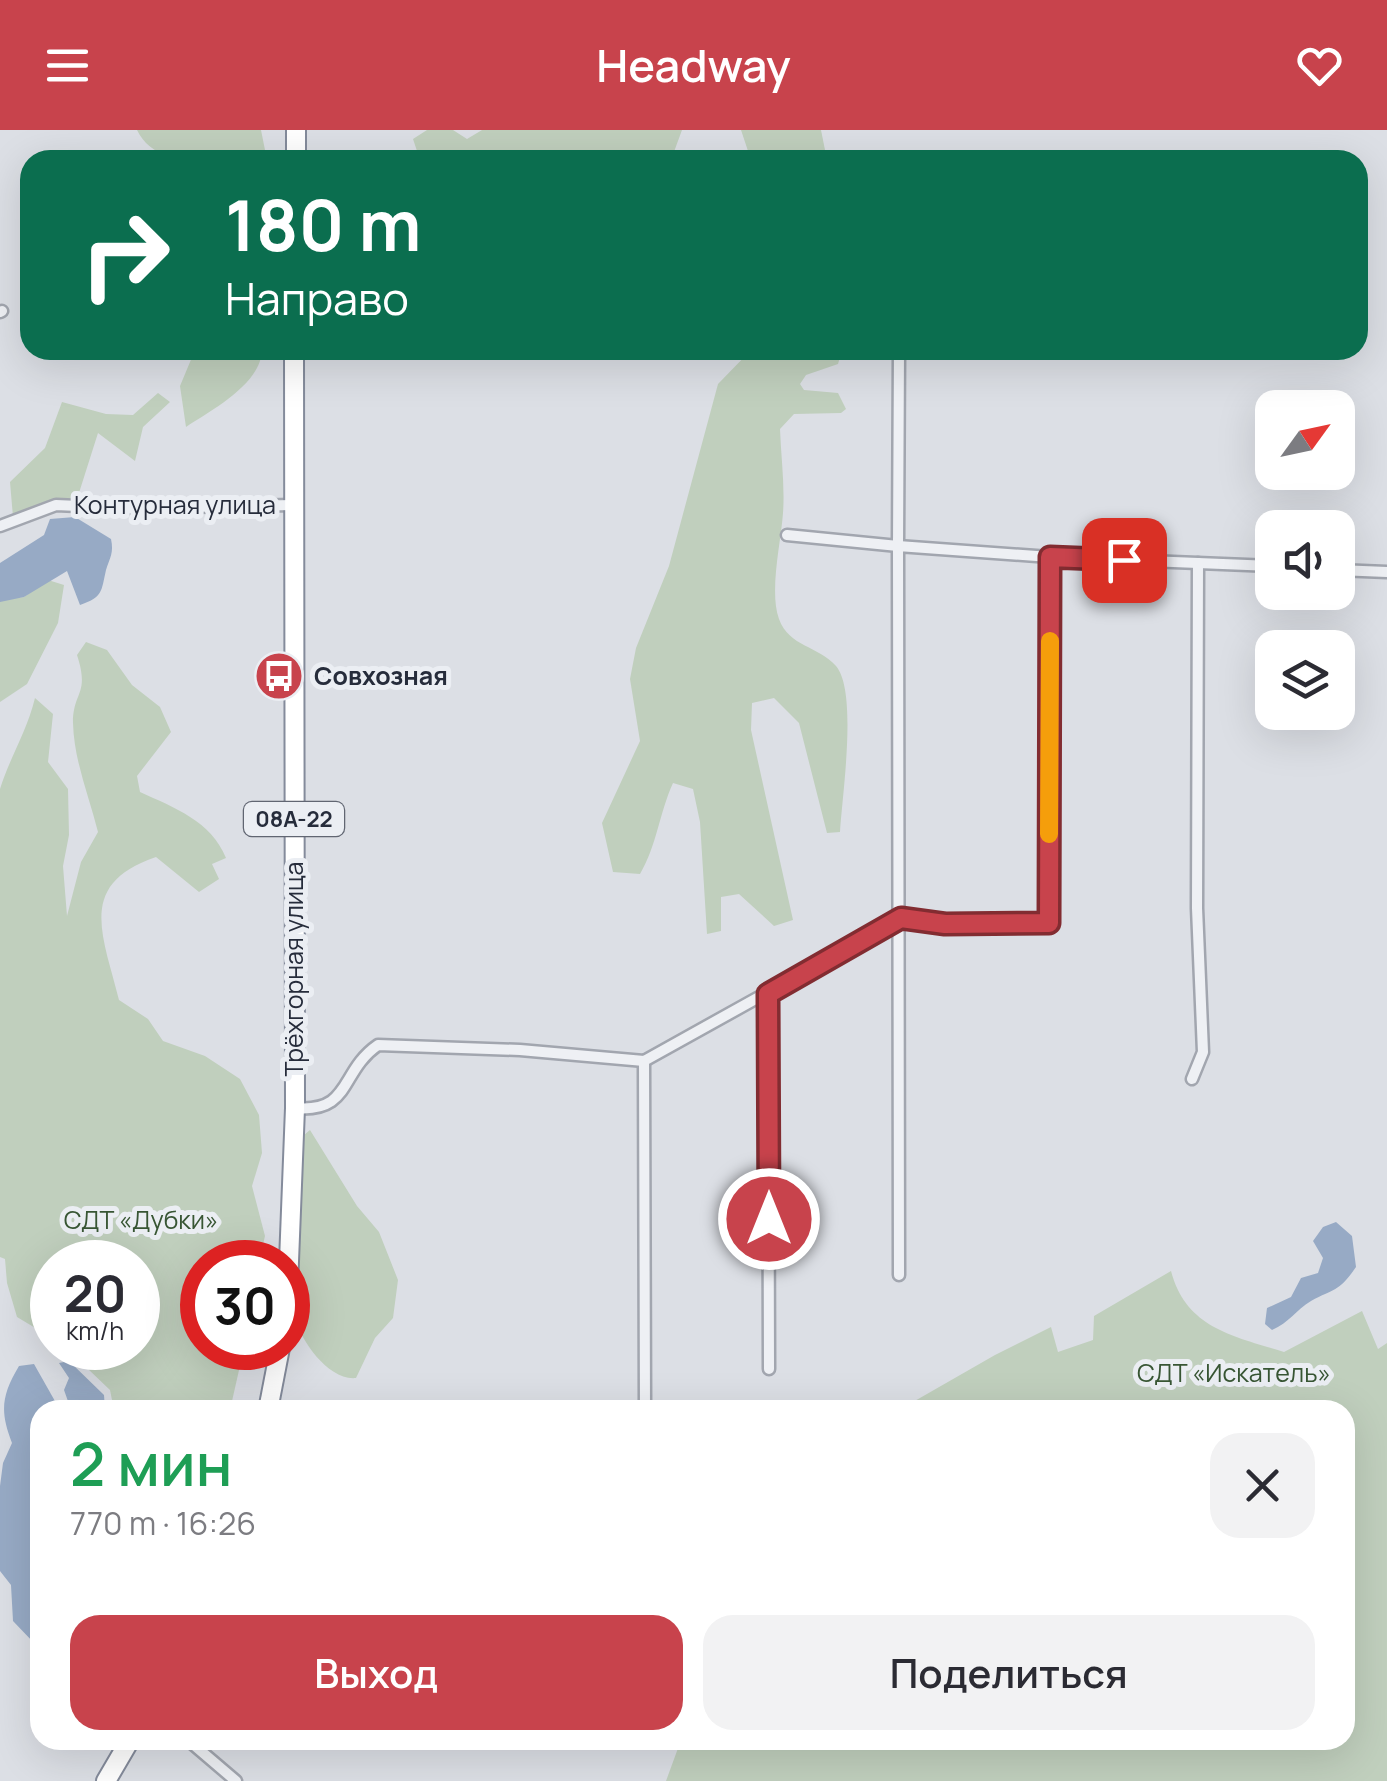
<!DOCTYPE html>
<html lang="ru">
<head>
<meta charset="utf-8">
<style>
  body { margin:0; font-family:Manrope,sans-serif; background:#f2f2f3; color:#2b2b33; height:100vh; display:flex; flex-direction:column; font-size:38px; white-space:nowrap }
  * { box-sizing:border-box; margin:0 }
  p { font-size:32px; color:#7c7c81 }
  .icon { flex:none; width:55px; height:55px; fill:none; stroke:currentColor; stroke-width:2; stroke-linecap:round; stroke-linejoin:round }
  .map { position:relative; flex:1; overflow:hidden }
  .sheet { position:absolute; left:30px; top:1270px; width:1325px; height:350px; display:flex; flex-direction:column; background:#fff; border-radius:30px; box-shadow:0 10px 40px #0002 }
  .sheet>* { flex:none }
  .top-card { position:absolute; left:20px; top:20px; width:1348px; height:210px; border-radius:30px; box-shadow:0 10px 40px #0002; background:#0b6e4f; color:#fff; overflow:hidden }
  .needle { width:65px; rotate:57deg }
  .buttons { position:absolute; left:1255px; top:260px; display:grid; gap:20px }
  .buttons a { display:grid; place-items:center; width:100px; height:100px; border-radius:20px; background:#fff; box-shadow:0 10px 40px #0002; font-size:50px }
  .speed { position:absolute; left:30px; top:1110px; display:flex; gap:20px; font-size:50px; font-weight:700; text-align:center }
  .speed>* { display:grid; place-content:center; width:130px; height:130px; border-radius:50%; background:#fff; box-shadow:0 10px 40px #0002; line-height:1 }
  .speed small { font-size:25px; font-weight:400 }
  .speed .limit { border:15px solid #d22; background:#fff; color:#111 }
  .pin { position:absolute; display:grid; place-items:center; width:85px; height:85px; color:#fff; margin:-42px; border-radius:20px; box-shadow:0 5px 15px #0006 }
  .me { position:absolute; width:110px; margin:-55px; rotate:0deg; stroke-linejoin:round; filter:drop-shadow(0 0 8px #0008) }
  .turn { display:flex; align-items:center; gap:35px; height:210px; padding:0 40px; font-size:45px }
  .turn .icon { width:130px; height:130px; stroke-width:2.5 }
  .turn b { display:block; font-size:70px; line-height:85px }
  .round { display:grid; place-items:center; flex:none; width:105px; height:105px; border-radius:30px; background:#f2f2f3 }
  .summary { display:flex; align-items:center; justify-content:space-between; height:170px; padding:0 40px }
  h1 { font-size:60px; font-weight:600; line-height:75px; color:#1e9e55 }
  .primary-button { display:flex; gap:20px; margin-top:auto; padding:20px 40px }
  .primary-button a { flex:1; height:115px; border-radius:30px; background:#c8434c; color:#fff; font-size:40px; font-weight:600; line-height:115px; text-align:center }
  .primary-button a+a { background:#f2f2f3; color:#2b2b33 }
  header { display:flex; justify-content:space-between; align-items:center; height:130px; padding:0 40px; background:#c8434c; color:#fff; font-size:45px; font-weight:600 }
  .map>svg:first-child { display:block }
  .green { fill:#c0cfbd }
  .water { fill:#97aac5 }
  .lines { fill:none; stroke-linecap:round; stroke-linejoin:round }
  .street-casing { stroke:#a2a6af; stroke-width:15 }
  .highway-casing { stroke:#848b9b; stroke-width:22 }
  .street { stroke:#eef0f4; stroke-width:10 }
  .highway { stroke:#fff; stroke-width:18 }
  .route-casing { stroke:#822c31; stroke-width:25 }
  .route { stroke:#c8434c; stroke-width:18 }
  .slow { stroke:#f59e0b; stroke-width:18 }
  .labels { text-anchor:middle; stroke-width:10; stroke-linejoin:round; paint-order:stroke }
  .shield { fill:#ebeef3; stroke:#616672; stroke-width:2.5 }
  .shield-label { font-size:22px; font-weight:bold; fill:#262c3b }
  .street-label { font-size:25px; fill:#262c3b; stroke:#ebeef3 }
  .poi-label { font-size:25px; font-weight:bold; fill:#262c3b; stroke:#ebeef3; text-anchor:start }
  .park-label { font-size:25px; fill:#385634; stroke:#ebeef3 }
</style>
</head>
<body>
<header><svg class="icon" aria-label="menu" viewBox="0 0 24 24"><path d="M4 6h16M4 12h16M4 18h16"/></svg>Headway<svg class="icon" aria-label="heart" viewBox="0 0 24 24"><path d="M12 20l-8-8c-3-5 5-10 8-4 3-6 11-1 8 4z"/></svg></header>
<div class="map">
<svg width="1387" height="1651" viewBox="0 0 1387 1651">
  <rect width="100%" height="100%" fill="#dcdfe5"/>
  <!-- green -->
  <g class="green">
    <path d="M137 0H261L267 30C227 30 158 44 137 0Z"/>
    <polygon points="427,0 453,0 467,9 482,0 682,0 671,30 420,30 413,9"/>
    <polygon points="741,0 821,0 827,30 751,30"/>
    <path d="M195 220H262C261 254 212 280 186 297L180 256Z"/>
    <path d="M751 220H842L838 234 806 245 800 254 804 260 838 263 846 279 841 283 794 284 780 299C781 327 785 356 783 383 781 412 769 462 779 489 789 517 819 516 836 536 858 562 842 666 840 702L827 703 799 593 774 568 752 573 751 600 793 790 774 796 739 764 721 767V801L707 804 700 692 693 659 673 653C659 684 657 715 640 744L613 742 602 693 640 611 630 549 636 518 669 436 718 254Z"/>
    <polygon points="158,263 170,272 143,297 135,331 98,303 78,366 13,387 10,352 45,318 62,272 106,284 133,285"/>
    <polygon points="48,450 64,455 58,493 27,554 0,572 0,470 24,467"/>
    <path d="M86 512 107 520 132 555 160 577 171 602 137 646 140 662C175 678 211 691 226 728L212 734 219 749 199 762 156 727C76 754 103 805 119 870L148 889 163 911 205 926 240 949 259 985 262 1023 252 1056 265 1106 259 1132H202V1218H244L230 1280H114L110 1260 66 1218H138V1132H52V1208L17 1187 7 1153 5 1129 0 1127V659C10 627 27 601 35 568L53 584 48 632 68 659 69 705 63 736 67 786 81 732 98 702C89 666 74 631 73 593 73 561 90 565 77 525Z"/>
    <path d="M310 1000 357 1076 379 1102 398 1150 393 1188 375 1208 356 1248C329 1251 301 1211 295 1188L304 1005Z"/>
    <path d="M1171 1141C1186 1198 1233 1206 1284 1222L1362 1181 1378 1219 1387 1213V1651H666L681 1610H1345V1280H899L995 1225 1051 1197 1058 1222 1093 1210 1094 1186Z"/>
  </g>
  <!-- water -->
  <g class="water">
    <path d="M75 387 111 409C114 423 110 427 106 440 101 462 103 467 80 475L67 441 24 467 0 472V433L44 405 50 389Z"/>
    <path d="M1336 1092 1352 1106 1356 1137C1339 1162 1335 1158 1311 1171 1296 1180 1289 1193 1272 1200L1265 1194 1267 1178 1291 1167 1301 1148 1318 1143 1323 1128 1313 1111 1323 1097Z"/>
    <polygon points="69,1231 104,1265 105,1280 80,1280 69,1274 64,1260 69,1248 59,1233"/>
    <path d="M34 1234 60 1280H40V1509L35 1514 13 1491 11 1455 0 1441V1356L3 1333 12 1313C0 1282 1 1266 19 1236Z"/>
  </g>
  <g class="lines">
    <!-- street casing -->
    <g class="street-casing">
      <g id="street">
        <polyline points="0,182 2,181"/>
        <polyline points="0,396 56,375 122,378 293,375"/>
        <polyline points="787,405 898,416 899,220"/>
        <polyline points="1338,440 1387,442"/>
        <polyline points="768,864 769,1239"/>
        <polyline points="644,931 645,1280"/>
        <polyline points="1192,949 1203,922 1197,778 1198,433"/>
        <path d="M295 978C352 983 339 942 378 915L520 920 644 931 901 788 945 794 1049 793 1050 427"/>
        <polyline points="899,1145 898,416 1050,427 1272,436"/>
        <polyline points="188,1610 236,1651"/>
      </g>
    </g>
    <!-- highway casing -->
    <g class="highway-casing">
      <g id="highway">
        <polyline points="296,30 296,0"/>
        <polyline points="288,1157 295,978 294,220"/>
        <polyline points="268,1280 280,1218"/>
        <polyline points="106,1651 130,1610"/>
      </g>
    </g>
    <!-- street -->
    <use href="#street" class="street"/>
    <!-- highway -->
    <use href="#highway" class="highway"/>
  </g>
  <g class="lines">
    <!-- route casing -->
    <g class="route-casing">
      <polyline id="route" points="769,1089 768,864 901,788 945,794 1049,793 1050,427 1124,430"/>
    </g>
    <!-- route -->
    <use href="#route" class="route"/>
    <!-- slow -->
    <polyline class="slow" points="1049,704 1050,511"/>
  </g>
  <!-- icons -->
  <defs>
    <g id="bus-disc" transform="scale(2.5)"><circle r="9.5" fill="#c8434c" stroke="#ebeef3"/><path d="M-5-6H5V4H4V6H2V4H-2V6H-4V4H-5ZM-3.5-4V0h7V-4ZM-3.5 1.2v1.5H-2V1.2ZM2 1.2v1.5H3.5V1.2Z" fill="#fff"/></g>
  </defs>
  <g fill-rule="evenodd">
    <use href="#bus-disc" x="279" y="546"/>
  </g>
  <g class="labels">
    <!-- shield labels -->
    <rect class="shield" x="244" y="672" width="100" height="34" rx="8"/>
    <g class="shield-label">
      <text x="294" y="697">08А-22</text>
    </g>
    <!-- street labels -->
    <g class="street-label">
      <text x="175" y="384">Контурная улица</text>
      <text transform="translate(294 839) rotate(-90)" y="9">Трёхгорная улица</text>
    </g>
    <!-- poi labels -->
    <g class="poi-label">
      <text x="314" y="555">Совхозная</text>
    </g>
    <!-- park labels -->
    <g class="park-label">
      <text x="141" y="1099">СДТ «Дубки»</text>
      <text x="1234" y="1252">СДТ «Искатель»</text>
    </g>
  </g>
</svg>
<div class="buttons">
<a><svg class="needle" viewBox="-14 -14 28 28"><path d="M0-13l5 13h-10z" fill="#e53935"/><path d="M0 13l5-13h-10z" fill="#7c7c81"/></svg></a>
<a><svg class="icon" aria-label="sound" viewBox="0 0 24 24"><path d="M4 9h4l5-4v14l-5-4H4zM17 9q2 3 0 6"/></svg></a>
<a><svg class="icon" aria-label="layers" viewBox="0 0 24 24"><path d="M12 4l9 5-9 5-9-5zM3 14l9 5 9-5"/></svg></a>
</div>
<div class="speed"><div>20<small>km/h</small></div><div class="limit">30</div></div>
<div class="pin" style="left:1124px;top:430px;background:#d93025"><svg class="icon" aria-label="arrive" viewBox="0 0 24 24"><path d="M6 21V4h12l-3 4 3 4H6"/></svg></div>
<svg class="me" style="left:769px;top:1089px" viewBox="-20 -20 40 40"><circle r="17" fill="#c8434c" stroke="#fff" stroke-width="3"/><path d="M0-11L8 9 0 5-8 9z" fill="#fff"/></svg>
<div class="top-card">
<div class="turn"><svg class="icon" aria-label="right" viewBox="0 0 24 24"><path d="M7 20v-9h11M14 6l5 5-5 5"/></svg><div><b>180 m</b>Направо</div></div>
</div>
<section class="sheet">
<div class="summary"><div><h1>2 мин</h1><p>770 m · 16:26</p></div><a class="round"><svg class="icon" aria-label="close" viewBox="0 0 24 24"><path d="M6 6l12 12M18 6L6 18"/></svg></a></div>
<div class="primary-button"><a>Выход</a><a>Поделиться</a></div>
</section>
</div>
</body>
</html>
